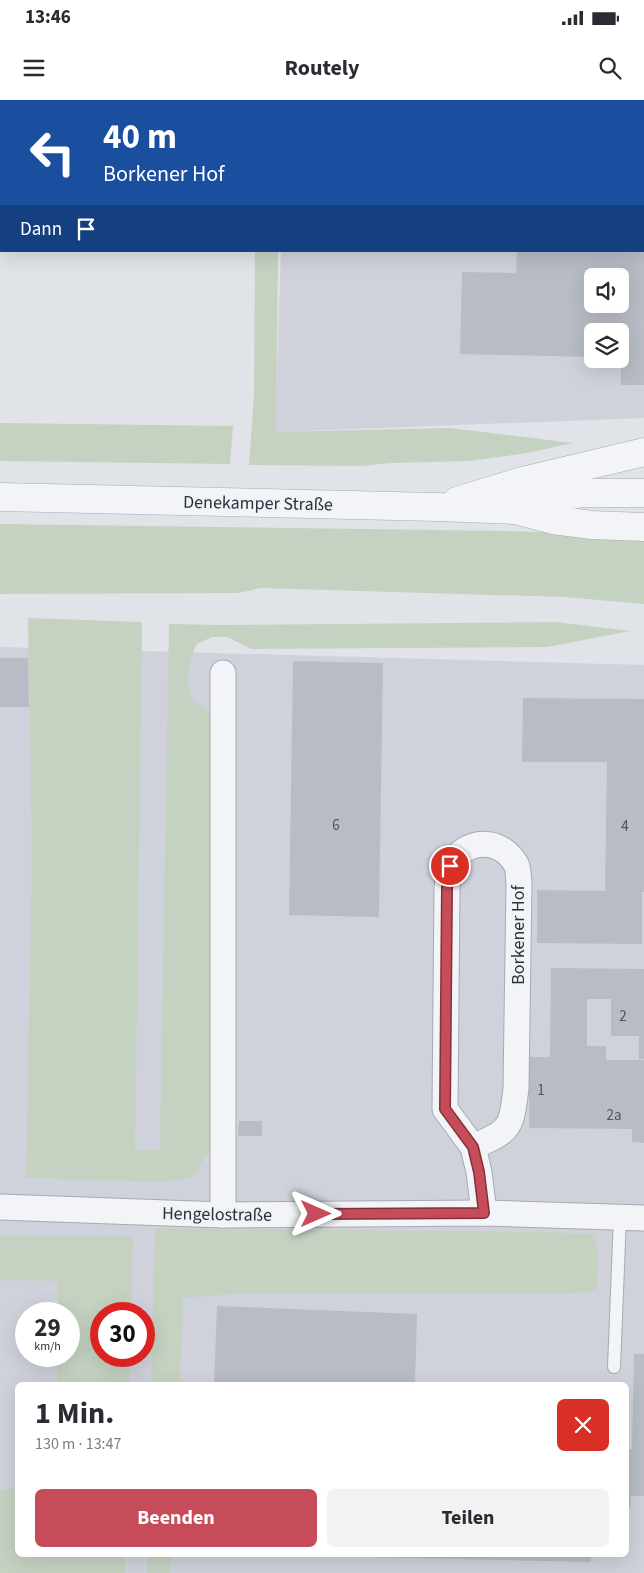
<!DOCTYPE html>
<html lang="de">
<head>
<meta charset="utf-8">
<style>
  body { margin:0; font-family:"Source Sans 3",sans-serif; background:#f2f2f3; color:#2b2b33; height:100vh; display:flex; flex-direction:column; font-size:19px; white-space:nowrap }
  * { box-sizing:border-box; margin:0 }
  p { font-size:16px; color:#7c7c81 }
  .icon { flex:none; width:28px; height:28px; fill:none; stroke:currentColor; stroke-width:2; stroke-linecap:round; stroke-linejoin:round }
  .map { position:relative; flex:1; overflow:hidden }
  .details { position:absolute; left:15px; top:1282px; width:614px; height:175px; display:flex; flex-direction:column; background:#fff; border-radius:8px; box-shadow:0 5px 20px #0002 }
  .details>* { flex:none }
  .top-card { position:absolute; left:0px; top:0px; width:645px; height:152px; box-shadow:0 5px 20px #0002; background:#1a4fa0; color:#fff; overflow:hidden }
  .tools { position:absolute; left:584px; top:168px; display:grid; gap:10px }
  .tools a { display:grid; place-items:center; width:45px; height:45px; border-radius:8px; background:#fff; box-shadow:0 5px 20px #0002; font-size:25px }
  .speed { position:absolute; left:15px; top:1202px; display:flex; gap:10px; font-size:25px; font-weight:700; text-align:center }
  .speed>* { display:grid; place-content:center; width:65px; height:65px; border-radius:50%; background:#fff; box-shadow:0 5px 20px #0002; line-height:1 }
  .speed small { font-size:12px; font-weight:400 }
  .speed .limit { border:8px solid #d22; background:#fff; color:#111 }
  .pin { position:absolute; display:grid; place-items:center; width:42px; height:42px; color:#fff; margin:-21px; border:2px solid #fff; border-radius:50%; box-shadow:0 1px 5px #0007 }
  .me { position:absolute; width:55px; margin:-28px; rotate:90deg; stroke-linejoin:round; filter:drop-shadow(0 0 4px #0008) }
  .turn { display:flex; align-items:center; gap:18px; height:105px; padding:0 20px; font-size:22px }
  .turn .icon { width:65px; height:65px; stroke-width:2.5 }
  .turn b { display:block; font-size:35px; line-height:42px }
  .then { display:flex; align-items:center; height:48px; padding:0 20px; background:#0003; gap:10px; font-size:19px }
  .round { display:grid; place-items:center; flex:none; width:52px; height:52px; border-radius:8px; background:#f2f2f3 }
  .head { display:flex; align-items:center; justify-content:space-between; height:85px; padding:0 20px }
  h1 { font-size:30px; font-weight:700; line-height:38px }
  .primary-button { display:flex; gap:10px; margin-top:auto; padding:10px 20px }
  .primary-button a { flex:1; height:58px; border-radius:8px; background:#c74c59; color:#fff; font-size:20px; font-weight:700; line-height:58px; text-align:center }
  .primary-button a+a { background:#f2f2f3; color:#2b2b33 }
  .status { display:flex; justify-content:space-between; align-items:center; height:35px; padding:0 25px; background:#fff; direction:ltr }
  .status svg { height:14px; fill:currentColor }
  header { display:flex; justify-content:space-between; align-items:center; height:65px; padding:0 20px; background:#fff; font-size:22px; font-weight:700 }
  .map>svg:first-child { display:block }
  .built { fill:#cfd2da; fill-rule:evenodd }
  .green { fill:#c5d2c2 }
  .building { fill:#b8bcc5; fill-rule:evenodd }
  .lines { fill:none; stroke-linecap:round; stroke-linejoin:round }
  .service-casing { stroke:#a6aab2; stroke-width:14 }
  .minor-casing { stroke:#a6aab2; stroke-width:27 }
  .tertiary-casing { stroke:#a6aab2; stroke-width:29 }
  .service { stroke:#f3f4f7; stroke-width:12 }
  .minor { stroke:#f3f4f7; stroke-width:25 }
  .tertiary { stroke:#f3f4f7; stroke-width:28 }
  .route-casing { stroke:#81313a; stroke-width:12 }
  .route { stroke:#c74c59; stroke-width:9 }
  .labels { text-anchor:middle; stroke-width:4; stroke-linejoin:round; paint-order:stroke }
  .number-label { font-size:15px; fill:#4e5460 }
  .street-label { font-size:18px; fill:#2a313f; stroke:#f0f2f6 }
</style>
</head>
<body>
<div class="status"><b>13:46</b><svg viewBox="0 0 49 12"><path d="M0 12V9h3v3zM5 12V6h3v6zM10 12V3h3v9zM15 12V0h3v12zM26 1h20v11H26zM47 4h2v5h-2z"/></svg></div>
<header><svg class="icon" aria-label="menu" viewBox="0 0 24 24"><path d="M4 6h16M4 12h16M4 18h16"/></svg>Routely<svg class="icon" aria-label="search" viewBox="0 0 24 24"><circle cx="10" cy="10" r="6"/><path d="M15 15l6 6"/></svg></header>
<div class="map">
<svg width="644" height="1473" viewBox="0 0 644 1473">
  <rect width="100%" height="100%" fill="#e0e3e8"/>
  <!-- built -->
  <g class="built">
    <path d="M286 0H644V318L275 332 281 151H644V1H286ZM592 176H620V204H592ZM592 231H620V259H592Z"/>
    <path d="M0 547 644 565V1473H0ZM26 1214H69V1256H26ZM101 1214H144V1256H101ZM18 1285H626V1455H18Z"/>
  </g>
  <!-- green -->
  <g class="green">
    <polygon points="255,151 278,151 276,332 450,328 573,343 527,353 470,361 391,363 362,366 249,365 254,295"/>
    <polygon points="0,323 233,326 230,364 0,361"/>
    <polygon points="0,424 508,431 644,436 644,504 564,497 260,488 239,493 0,494"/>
    <polygon points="28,518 141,522 142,526 135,1050 160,1050 169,524 221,525 556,522 630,531 547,547 251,549 227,537 212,537 197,544 191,556 187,580 190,594 197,603 211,611 214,618 210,1050 192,1077 164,1082 26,1078 32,755"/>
    <polygon points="155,1128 544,1132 592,1134 598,1150 597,1189 586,1193 232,1194 183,1198 180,1285 151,1285"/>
    <polygon points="0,1136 133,1137 131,1214 101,1214 101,1256 130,1256 129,1285 57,1285 57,1256 69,1256 69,1214 58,1214 58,1181 0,1180"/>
    <polygon points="17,1387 18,1455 125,1455 125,1473 0,1473 0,1391"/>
    <polygon points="147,1455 171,1455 170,1473 147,1473"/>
  </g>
  <!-- building -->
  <g class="building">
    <path d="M517 151H644V285H621L620 231H592V257L460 254 462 172 516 173ZM592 176H620V204H592Z"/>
    <polygon points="0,558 28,558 29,607 0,607"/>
    <polygon points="293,561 383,563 379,817 289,815"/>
    <polygon points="523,598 644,599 644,792 642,792 642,844 537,843 537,790 605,791 607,662 522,662"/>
    <polygon points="551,868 644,869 644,959 639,959 639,936 611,936 611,899 587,899 587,946 606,946 606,960 644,960 644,1043 632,1042 632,1029 529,1028 529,957 550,957"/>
    <polygon points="239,1021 262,1021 262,1036 238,1036"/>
    <polygon points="217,1206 417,1214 415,1285 214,1285"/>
    <polygon points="634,1254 644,1254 644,1396 631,1396 631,1407 626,1407 626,1349 632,1349"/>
    <polygon points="368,1455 591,1455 591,1462 368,1457"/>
  </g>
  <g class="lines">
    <!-- service casing -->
    <g class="service-casing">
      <polyline id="service" points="614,1267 620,1117"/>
    </g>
    <!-- minor casing -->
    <g class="minor-casing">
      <g id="minor">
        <path d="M473 1047 445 1009 447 788C448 781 448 772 451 765 466 738 500 737 516 764 519 769 518 777 519 783L516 988C511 1029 511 1030 473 1047L479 1072 484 1113"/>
        <polyline points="0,1107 223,1115 484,1113 644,1118"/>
        <polyline points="223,1115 223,573"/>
      </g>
    </g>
    <!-- tertiary casing -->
    <g class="tertiary-casing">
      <g id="tertiary">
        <polyline points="0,397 437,407 515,410 553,420 592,425 644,427"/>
        <polyline points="457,401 522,381 644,352"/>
        <polyline points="515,410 553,398 583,393 644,393"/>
      </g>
    </g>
    <!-- service -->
    <use href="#service" class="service"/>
    <!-- minor -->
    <use href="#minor" class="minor"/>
    <!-- tertiary -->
    <use href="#tertiary" class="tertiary"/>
  </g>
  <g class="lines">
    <!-- route casing -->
    <g class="route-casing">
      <polyline id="route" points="316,1114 484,1113 479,1072 473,1047 445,1009 447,788 450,766"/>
    </g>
    <!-- route -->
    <use href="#route" class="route"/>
  </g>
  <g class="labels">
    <!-- number labels -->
    <g class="number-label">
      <text x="336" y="730">6</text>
      <text x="625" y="731">4</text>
      <text x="623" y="921">2</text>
      <text x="541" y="995">1</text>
      <text x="614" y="1020">2a</text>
    </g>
    <!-- street labels -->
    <g class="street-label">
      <text transform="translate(258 403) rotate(1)" y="6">Denekamper Straße</text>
      <text transform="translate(518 835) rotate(-90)" y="6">Borkener Hof</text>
      <text transform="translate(217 1114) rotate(1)" y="6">Hengelostraße</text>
    </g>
  </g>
</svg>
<div class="tools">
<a><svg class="icon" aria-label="sound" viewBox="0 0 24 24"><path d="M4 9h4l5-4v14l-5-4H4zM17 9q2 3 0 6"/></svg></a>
<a><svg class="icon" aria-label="layers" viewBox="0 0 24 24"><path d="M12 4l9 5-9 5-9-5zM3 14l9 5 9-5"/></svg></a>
</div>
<div class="speed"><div>29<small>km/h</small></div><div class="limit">30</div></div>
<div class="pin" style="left:450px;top:766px;background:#d93025"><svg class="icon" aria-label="arrive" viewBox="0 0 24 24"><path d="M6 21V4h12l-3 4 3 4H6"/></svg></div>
<svg class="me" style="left:316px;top:1114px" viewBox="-20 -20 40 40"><path d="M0-17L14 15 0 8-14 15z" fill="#c74c59" stroke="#fff" stroke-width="4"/></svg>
<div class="top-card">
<div class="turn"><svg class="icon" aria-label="left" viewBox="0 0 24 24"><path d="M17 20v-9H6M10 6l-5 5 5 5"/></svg><div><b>40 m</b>Borkener Hof</div></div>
<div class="then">Dann<svg class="icon" aria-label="arrive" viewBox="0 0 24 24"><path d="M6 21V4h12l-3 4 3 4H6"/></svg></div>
</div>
<section class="details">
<div class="head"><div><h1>1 Min.</h1><p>130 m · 13:47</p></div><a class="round" style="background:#d93025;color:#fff"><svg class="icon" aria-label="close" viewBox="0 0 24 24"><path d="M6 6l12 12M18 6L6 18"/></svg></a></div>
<div class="primary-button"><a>Beenden</a><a>Teilen</a></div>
</section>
</div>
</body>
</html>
